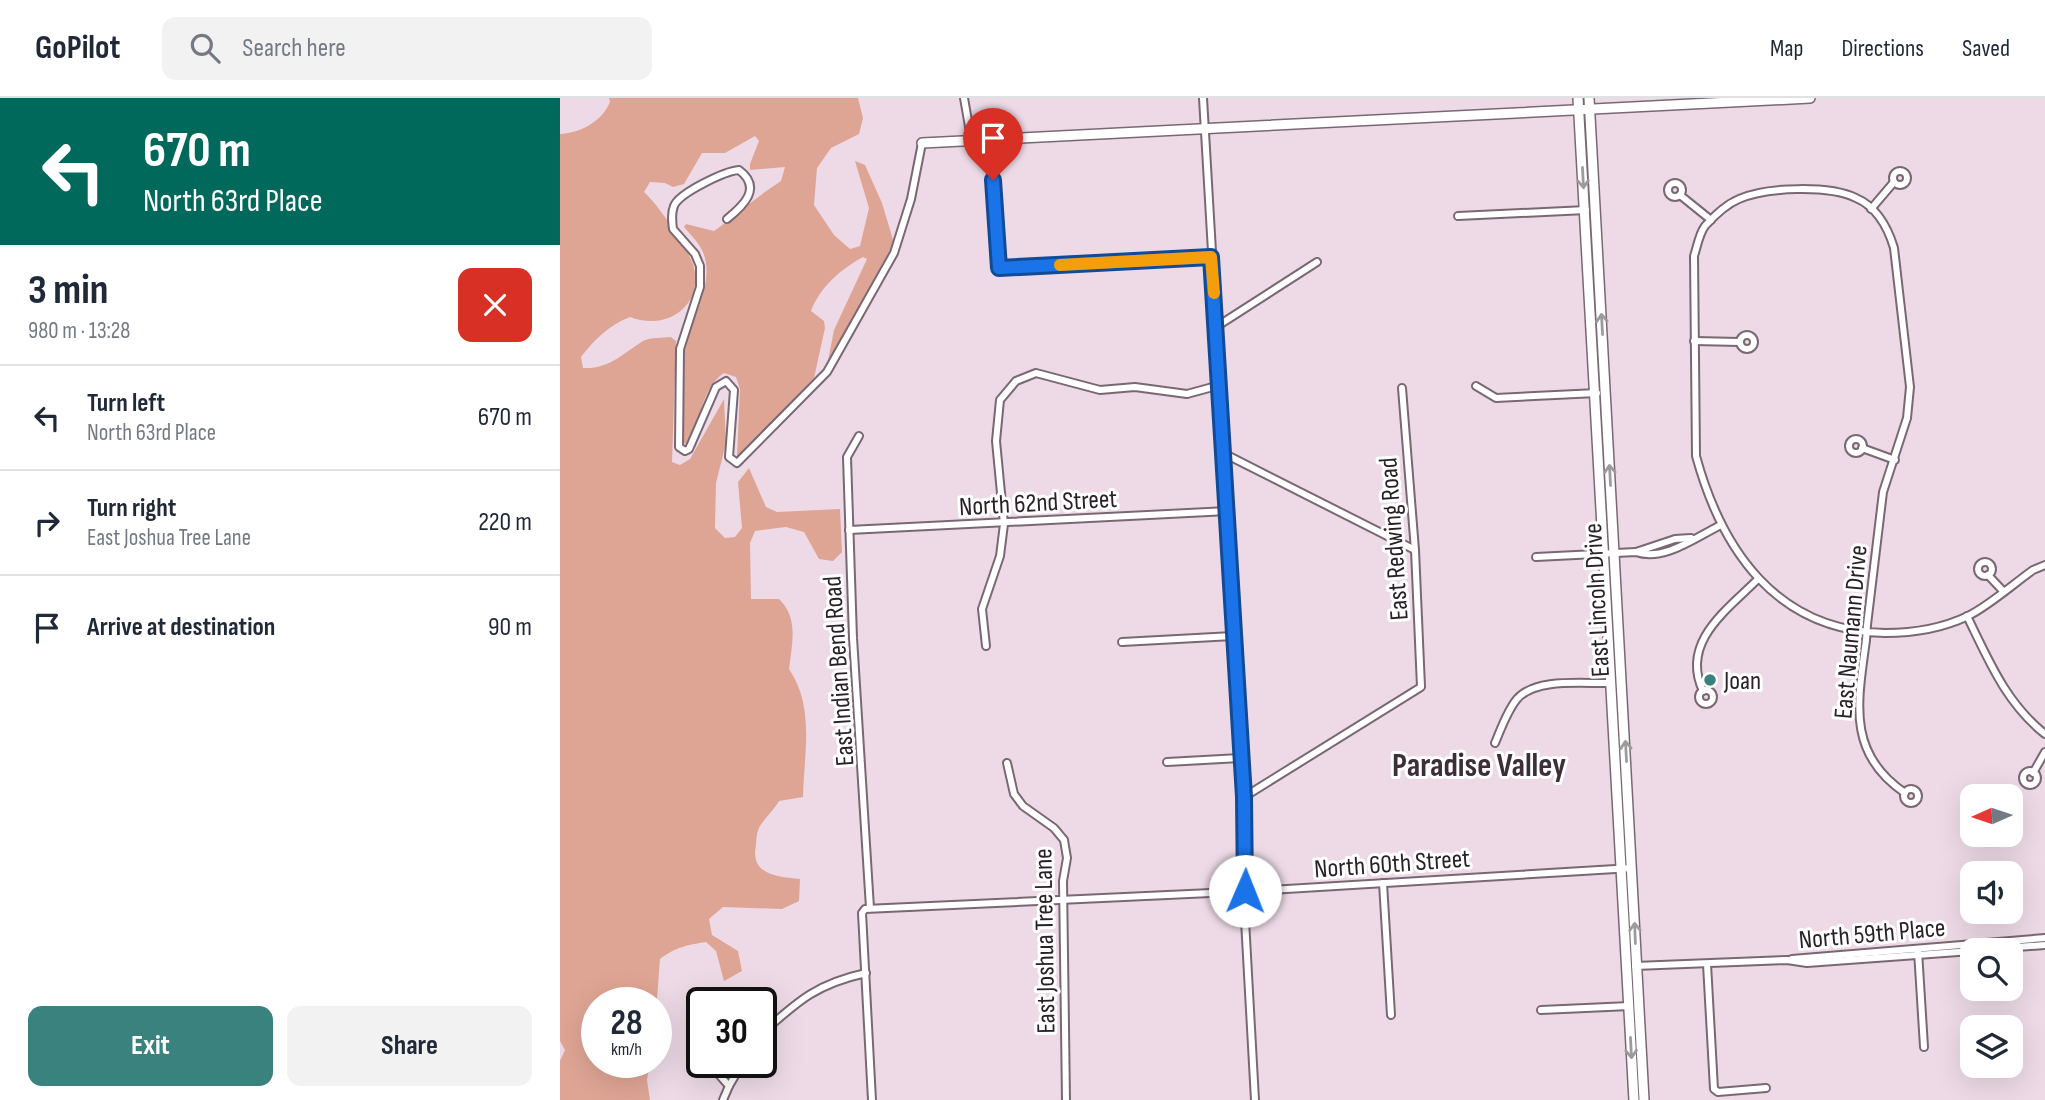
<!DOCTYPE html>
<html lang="en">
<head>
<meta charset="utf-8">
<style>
  body { margin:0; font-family:"Sofia Sans Condensed",sans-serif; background:#f2f2f3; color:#1f2937; height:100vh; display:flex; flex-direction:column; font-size:26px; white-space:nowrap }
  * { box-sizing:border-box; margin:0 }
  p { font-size:23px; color:#747a83 }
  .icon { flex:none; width:38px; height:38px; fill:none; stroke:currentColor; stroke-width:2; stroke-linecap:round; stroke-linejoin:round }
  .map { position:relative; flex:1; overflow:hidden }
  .details { display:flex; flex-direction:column; background:#fff; width:560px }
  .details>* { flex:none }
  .guide { background:#00695c; color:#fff; overflow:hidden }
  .needle { width:46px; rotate:267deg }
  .controls { position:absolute; left:1400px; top:686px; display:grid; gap:14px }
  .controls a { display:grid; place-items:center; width:63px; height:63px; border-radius:14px; background:#fff; box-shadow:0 7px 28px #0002; font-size:35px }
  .speed { position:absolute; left:21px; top:889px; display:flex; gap:14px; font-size:35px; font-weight:700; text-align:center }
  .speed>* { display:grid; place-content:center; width:91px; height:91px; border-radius:50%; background:#fff; box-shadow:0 7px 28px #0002; line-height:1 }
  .speed small { font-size:18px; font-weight:400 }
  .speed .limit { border:4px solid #111; border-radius:10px; background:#fff; color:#111 }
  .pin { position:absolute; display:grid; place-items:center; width:60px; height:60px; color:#fff; margin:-72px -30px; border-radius:50% 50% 50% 0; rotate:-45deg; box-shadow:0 0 7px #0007 }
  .pin .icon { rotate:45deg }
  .me { position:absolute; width:77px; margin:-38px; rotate:1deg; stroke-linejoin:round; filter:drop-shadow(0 0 5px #0008) }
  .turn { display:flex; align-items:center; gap:24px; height:147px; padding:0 28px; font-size:32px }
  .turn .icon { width:91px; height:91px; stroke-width:2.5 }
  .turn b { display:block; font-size:49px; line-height:60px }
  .round { display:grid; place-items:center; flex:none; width:74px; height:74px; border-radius:14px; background:#f2f2f3 }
  .headline { display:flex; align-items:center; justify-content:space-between; height:119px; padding:0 28px }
  h1 { font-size:42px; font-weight:700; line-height:52px }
  .action { display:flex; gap:14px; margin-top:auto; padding:14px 28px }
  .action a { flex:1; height:80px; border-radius:14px; background:#3a827e; color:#fff; font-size:28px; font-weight:700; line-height:80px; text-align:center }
  .action a+a { background:#f2f2f3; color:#1f2937 }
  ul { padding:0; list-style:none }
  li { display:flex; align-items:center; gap:21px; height:105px; padding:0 28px; border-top:2px solid #e0e1e3 }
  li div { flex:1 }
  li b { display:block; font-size:26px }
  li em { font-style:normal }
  header { display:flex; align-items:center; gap:42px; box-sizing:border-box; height:98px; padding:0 35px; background:#fff; border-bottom:2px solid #e0e1e3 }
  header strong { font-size:33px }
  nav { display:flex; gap:38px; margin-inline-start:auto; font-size:24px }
  .search { width:490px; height:63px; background:#f2f2f3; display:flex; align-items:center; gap:18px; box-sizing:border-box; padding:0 24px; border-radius:14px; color:#747a83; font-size:26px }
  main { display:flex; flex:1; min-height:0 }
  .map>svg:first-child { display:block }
  .green { fill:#dfa594 }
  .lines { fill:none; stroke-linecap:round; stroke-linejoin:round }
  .street-casing { stroke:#796874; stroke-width:10 }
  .secondary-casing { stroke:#796874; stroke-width:12 }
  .street { stroke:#fff; stroke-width:6 }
  .secondary { stroke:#fff; stroke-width:9 }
  .oneway { stroke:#9e9b9d }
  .route-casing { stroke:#114b97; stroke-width:18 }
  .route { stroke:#1a73e8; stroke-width:12 }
  .slow { stroke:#f59e0b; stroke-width:12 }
  .poi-dot { fill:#3a827e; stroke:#fff; stroke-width:2.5 }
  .labels { text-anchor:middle; stroke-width:6; stroke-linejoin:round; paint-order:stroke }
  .street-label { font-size:26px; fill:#282126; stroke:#fff }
  .poi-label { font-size:26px; fill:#282126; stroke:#fff; text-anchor:start }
  .district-label { font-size:33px; font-weight:bold; fill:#3d2e38; stroke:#fff }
</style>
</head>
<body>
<header>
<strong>GoPilot</strong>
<div class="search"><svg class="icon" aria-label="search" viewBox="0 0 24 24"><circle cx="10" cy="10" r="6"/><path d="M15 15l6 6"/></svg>Search here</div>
<nav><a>Map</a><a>Directions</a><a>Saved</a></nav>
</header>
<main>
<section class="details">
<div class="guide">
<div class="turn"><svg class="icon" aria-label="left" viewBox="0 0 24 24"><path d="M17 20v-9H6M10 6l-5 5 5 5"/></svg><div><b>670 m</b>North 63rd Place</div></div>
</div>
<div class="headline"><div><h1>3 min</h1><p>980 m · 13:28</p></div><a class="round" style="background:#d93025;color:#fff"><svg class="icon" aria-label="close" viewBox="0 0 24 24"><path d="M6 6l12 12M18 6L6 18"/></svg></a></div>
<ul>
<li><svg class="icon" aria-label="left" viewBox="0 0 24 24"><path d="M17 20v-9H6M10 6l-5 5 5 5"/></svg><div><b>Turn left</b><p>North 63rd Place</p></div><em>670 m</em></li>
<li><svg class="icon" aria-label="right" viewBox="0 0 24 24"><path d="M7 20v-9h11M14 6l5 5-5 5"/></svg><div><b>Turn right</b><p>East Joshua Tree Lane</p></div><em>220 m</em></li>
<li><svg class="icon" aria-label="arrive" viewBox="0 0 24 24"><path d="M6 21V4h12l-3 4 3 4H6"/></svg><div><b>Arrive at destination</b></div><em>90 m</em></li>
</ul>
<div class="action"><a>Exit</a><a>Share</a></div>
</section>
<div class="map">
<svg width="1485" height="1002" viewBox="0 0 1485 1002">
  <rect width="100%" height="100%" fill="#eddae6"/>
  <!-- green -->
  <path class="green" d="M49 0H298L303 20 299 36 271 50 257 70 254 107 274 137 290 151 300 148 309 110 295 63 305 67 322 105 334 145 267 268 274 232 307 161 303 159C281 171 260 189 251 213L264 223 265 230 254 280 180 358 177 359 180 291 176 279 164 275C141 290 141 324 128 347L124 345V249C131 219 157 184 142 152 138 144 130 136 124 129L126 126 154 133C177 117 197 98 221 83L225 69 190 72V66L199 43 195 38 165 55H142L124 86 113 89 105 85 90 84 84 94C97 105 131 154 134 170 143 210 104 233 70 219 49 227 34 242 21 259L23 270C50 271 62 256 83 243 91 239 103 240 111 239L116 243 112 364 120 367 130 361 164 301 166 345 156 385 155 430 165 440 175 439 182 430 178 384 189 370 206 409 217 414 280 411 282 454 273 463 259 461 244 434 226 429 195 433 190 445 191 501H219C239 520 232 546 229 571 255 609 244 655 243 699L219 703C214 712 203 722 199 730 197 734 196 742 196 747 190 777 217 779 240 781L239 803 222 811 163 809 149 821 152 837 178 853 182 873 164 883 156 853 146 844C127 847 116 849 100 861L96 914V905H37V964H90L87 982 90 1002H0V963L5 952 0 943V36C21 35 42 23 50 4Z"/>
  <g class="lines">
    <!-- street casing -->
    <g class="street-casing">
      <g id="street">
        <polyline points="404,0 411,40"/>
        <polyline points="643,0 684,699 684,804 695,1002"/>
        <polyline points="430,39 439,170 651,159"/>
        <circle cx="1340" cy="80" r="7"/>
        <circle cx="1115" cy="92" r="7"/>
        <polyline points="1120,97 1151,122"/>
        <polyline points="1311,111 1334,84"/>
        <polyline points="898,118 1026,112"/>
        <path d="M167 121C183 108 203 90 179 72 165 73 119 95 114 108 111 115 112 123 113 131L135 156 140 168V189L120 251 119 349 125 353 129 351 156 289 166 283 174 292 169 359 177 365 267 274 334 155 351 101 362 45"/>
        <polyline points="656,229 757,164"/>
        <circle cx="1187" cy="244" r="7"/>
        <polyline points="1134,243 1180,244"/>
        <polyline points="916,288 936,300 1037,295"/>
        <polyline points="299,338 287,359 293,540 310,810"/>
        <circle cx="1296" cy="348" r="7"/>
        <polyline points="1302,350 1335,362"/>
        <polyline points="665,356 855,452"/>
        <polyline points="289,432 668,413"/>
        <polyline points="1076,454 1115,441 1131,440"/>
        <path d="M976 459 1076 454C1104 464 1136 439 1161 427"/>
        <circle cx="1425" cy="471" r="7"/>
        <polyline points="1428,477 1443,493"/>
        <path d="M1407 518C1429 563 1446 605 1485 636"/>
        <polyline points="562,544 673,538"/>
        <polyline points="426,548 422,511 440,458 444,426 436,343 440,302 456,283 476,275 540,292 575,289 627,296 660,287"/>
        <circle cx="1146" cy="599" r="7"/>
        <path d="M1143 593C1120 544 1167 512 1198 481"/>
        <path d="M935 645C941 631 947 613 957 601 976 579 1025 586 1052 585"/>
        <polyline points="607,664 680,660"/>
        <polyline points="447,665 454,696 463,708 494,730 504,742 507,760 503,783 506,1002"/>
        <circle cx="1470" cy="680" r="7"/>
        <polyline points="1473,675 1485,654"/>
        <circle cx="1351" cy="698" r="7"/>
        <path d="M1345 695C1286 655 1298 603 1306 542L1307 527 1323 394 1347 320 1350 289 1334 150C1328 130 1317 109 1296 100 1269 87 1206 89 1179 101 1167 106 1154 118 1145 128 1139 136 1137 149 1134 158L1136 358C1162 453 1217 533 1325 535 1353 535 1383 530 1408 518 1430 507 1452 487 1473 472L1485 467"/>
        <polyline points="684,699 861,589 855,452 842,290"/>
        <polyline points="823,785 831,917"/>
        <polyline points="1416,852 1485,847"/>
        <polyline points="1358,853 1364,949"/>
        <polyline points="1232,861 1485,840"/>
        <polyline points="1147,866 1154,991 1158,994 1206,990"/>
        <polyline points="1075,868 1227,862 1247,865 1412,853"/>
        <polyline points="981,912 1070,908"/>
        <path d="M201 936C238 903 256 886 306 875"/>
        <polyline points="148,964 169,988 163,1002"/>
        <polyline points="169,988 183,964"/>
        <polyline points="312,1002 302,815 305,811 694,793 1072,770"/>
      </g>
    </g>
    <!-- secondary casing -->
    <g class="secondary-casing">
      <g id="secondary">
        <polyline points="1018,0 1074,1002"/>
        <polyline points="1029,0 1084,1002"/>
        <polyline points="362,45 1250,0"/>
      </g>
    </g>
    <!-- street -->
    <use href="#street" class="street"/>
    <!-- secondary -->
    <use href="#secondary" class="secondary"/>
  </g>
  <!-- one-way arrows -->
  <defs><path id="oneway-shaft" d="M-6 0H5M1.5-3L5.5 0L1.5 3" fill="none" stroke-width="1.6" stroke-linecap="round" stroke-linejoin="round" transform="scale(1.75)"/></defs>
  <g class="oneway">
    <use href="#oneway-shaft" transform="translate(1023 80) rotate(87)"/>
    <use href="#oneway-shaft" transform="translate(1042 226) rotate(-93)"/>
    <use href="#oneway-shaft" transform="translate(1050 377) rotate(-93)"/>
    <use href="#oneway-shaft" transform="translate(1066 653) rotate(-93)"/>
    <use href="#oneway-shaft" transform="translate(1075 835) rotate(-92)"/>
    <use href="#oneway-shaft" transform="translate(1071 950) rotate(87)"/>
  </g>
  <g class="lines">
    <!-- route casing -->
    <g class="route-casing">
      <polyline id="route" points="433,82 439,170 651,159 684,699 685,793"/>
    </g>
    <!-- route -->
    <use href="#route" class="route"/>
    <!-- slow -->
    <polyline class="slow" points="500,167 651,159 654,195"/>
  </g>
  <!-- markers -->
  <circle class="poi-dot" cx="1150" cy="582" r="7"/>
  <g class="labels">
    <!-- street labels -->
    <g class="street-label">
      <text transform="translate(478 404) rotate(-3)" y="9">North 62nd Street</text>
      <text transform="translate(833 441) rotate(-94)" y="9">East Redwing Road</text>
      <text transform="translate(1036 502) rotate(-93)" y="9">East Lincoln Drive</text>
      <text transform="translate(1290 534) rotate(-85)" y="9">East Naumann Drive</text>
      <text transform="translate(278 573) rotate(-94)" y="9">East Indian Bend Road</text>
      <text transform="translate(832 765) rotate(-4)" y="9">North 60th Street</text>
      <text transform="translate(1312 835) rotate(-5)" y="9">North 59th Place</text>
      <text transform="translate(484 843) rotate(-91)" y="9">East Joshua Tree Lane</text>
    </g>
    <!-- poi labels -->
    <g class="poi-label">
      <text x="1164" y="591">Joan</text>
    </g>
    <!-- district labels -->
    <g class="district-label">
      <text x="919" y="678">Paradise Valley</text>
    </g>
  </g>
</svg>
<div class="controls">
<a><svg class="needle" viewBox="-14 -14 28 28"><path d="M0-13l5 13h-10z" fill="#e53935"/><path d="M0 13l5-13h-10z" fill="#747a83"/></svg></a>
<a><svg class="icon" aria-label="sound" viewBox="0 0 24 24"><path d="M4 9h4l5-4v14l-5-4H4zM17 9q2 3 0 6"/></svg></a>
<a><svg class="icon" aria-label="search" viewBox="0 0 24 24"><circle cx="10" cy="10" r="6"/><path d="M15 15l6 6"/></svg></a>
<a><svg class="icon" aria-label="layers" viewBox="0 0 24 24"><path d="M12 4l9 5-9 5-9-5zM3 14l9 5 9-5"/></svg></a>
</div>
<div class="speed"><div>28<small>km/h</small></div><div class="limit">30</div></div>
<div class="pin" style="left:433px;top:82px;background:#d93025"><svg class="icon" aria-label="arrive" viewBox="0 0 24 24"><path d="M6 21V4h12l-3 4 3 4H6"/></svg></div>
<svg class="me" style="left:685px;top:793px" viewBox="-20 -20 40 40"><circle r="19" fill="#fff"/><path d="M0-13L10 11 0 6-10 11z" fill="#1a73e8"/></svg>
</div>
</main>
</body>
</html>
